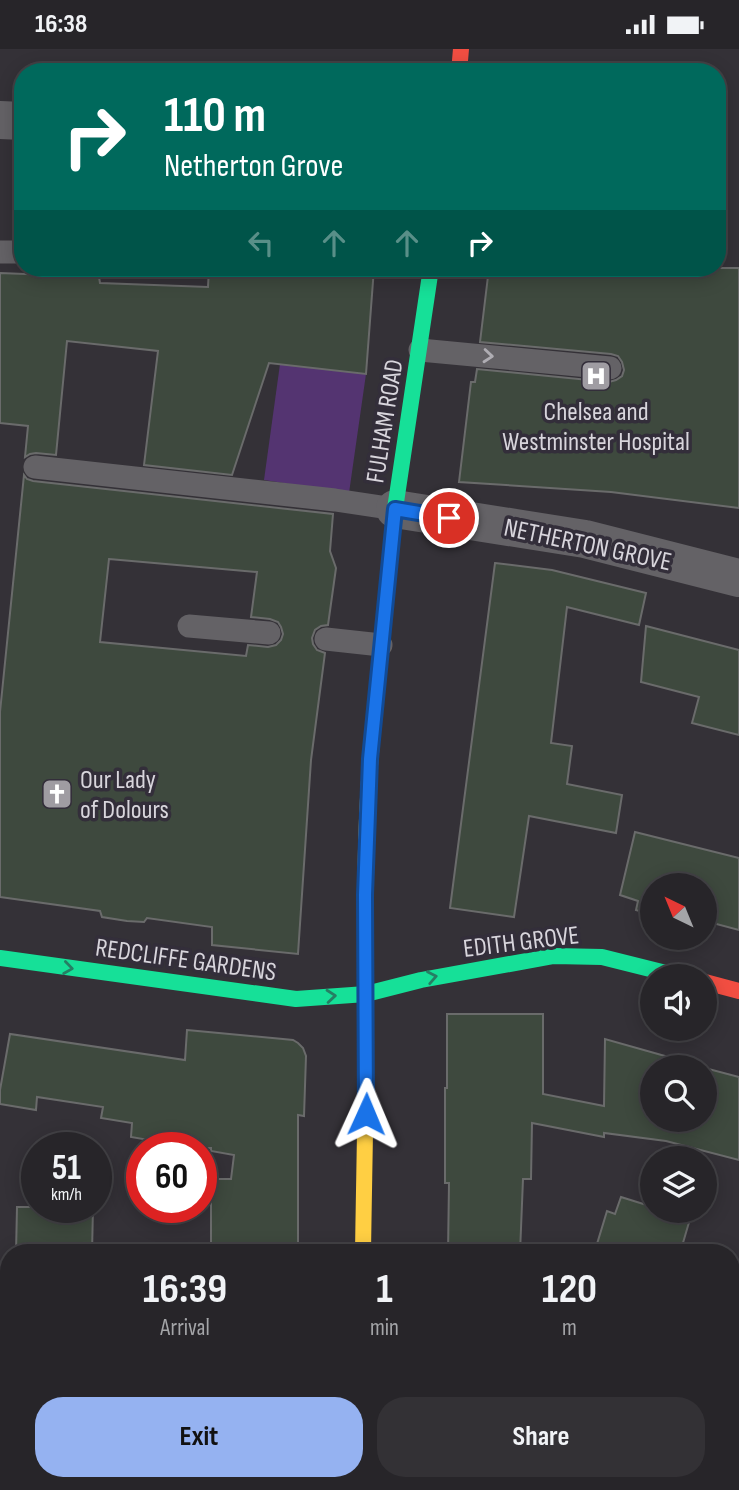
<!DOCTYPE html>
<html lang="en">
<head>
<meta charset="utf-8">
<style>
  body { margin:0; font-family:"Sofia Sans Condensed",sans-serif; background:#333135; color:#f1f3f6; height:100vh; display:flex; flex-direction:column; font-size:26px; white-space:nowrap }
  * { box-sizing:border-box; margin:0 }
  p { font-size:23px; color:#a4a5a8 }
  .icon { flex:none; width:38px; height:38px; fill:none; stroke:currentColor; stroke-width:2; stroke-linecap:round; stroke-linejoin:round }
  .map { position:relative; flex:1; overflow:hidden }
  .details { position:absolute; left:0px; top:1195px; width:740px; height:247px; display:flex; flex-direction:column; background:#272529; border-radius:28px 28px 0 0; box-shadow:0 4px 18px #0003,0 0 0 2px #434246 }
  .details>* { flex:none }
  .top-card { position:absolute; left:14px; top:14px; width:712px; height:214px; border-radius:28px; box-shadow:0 4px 18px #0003,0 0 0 2px #434246; background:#00695c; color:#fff; overflow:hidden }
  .needle { width:46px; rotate:317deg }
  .tools { position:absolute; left:640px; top:824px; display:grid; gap:14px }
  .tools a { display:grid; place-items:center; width:77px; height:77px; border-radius:50%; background:#272529; box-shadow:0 4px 18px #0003,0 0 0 2px #434246; font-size:35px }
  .speed { position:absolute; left:21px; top:1083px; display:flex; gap:14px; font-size:35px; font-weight:700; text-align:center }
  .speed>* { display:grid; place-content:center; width:91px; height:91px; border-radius:50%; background:#272529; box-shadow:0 4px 18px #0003,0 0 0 2px #434246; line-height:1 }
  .speed small { font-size:18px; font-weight:400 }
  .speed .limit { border:10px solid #d22; background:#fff; color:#111 }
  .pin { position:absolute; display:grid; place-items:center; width:60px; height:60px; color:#fff; margin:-30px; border:4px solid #fff; border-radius:50%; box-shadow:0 2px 7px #0007 }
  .me { position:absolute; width:77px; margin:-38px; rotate:1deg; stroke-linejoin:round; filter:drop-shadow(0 0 5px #0008) }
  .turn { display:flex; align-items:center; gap:24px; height:147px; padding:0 35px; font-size:32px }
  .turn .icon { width:91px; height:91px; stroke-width:2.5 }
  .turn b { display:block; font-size:49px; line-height:60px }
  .lanes { display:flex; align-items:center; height:66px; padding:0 35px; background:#0003; justify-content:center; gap:35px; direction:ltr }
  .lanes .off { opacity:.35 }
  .eta { display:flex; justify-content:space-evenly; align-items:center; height:119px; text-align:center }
  .eta b { font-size:42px; font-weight:700; line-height:49px }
  .button { display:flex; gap:14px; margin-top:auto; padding:14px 35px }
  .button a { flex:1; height:80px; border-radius:28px; background:#95b2f1; color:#111; font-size:28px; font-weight:700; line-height:80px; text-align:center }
  .button a+a { background:#333135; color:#f1f3f6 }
  .status { display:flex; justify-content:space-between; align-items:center; height:49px; padding:0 35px; background:#272529; direction:ltr }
  .status svg { height:19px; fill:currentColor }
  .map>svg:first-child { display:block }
  .green { fill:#543471 }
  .building { fill:#3e493e; stroke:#6a6b6b; stroke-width:2; fill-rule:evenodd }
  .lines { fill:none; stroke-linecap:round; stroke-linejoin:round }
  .lane { stroke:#646266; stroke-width:23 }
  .street { stroke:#646266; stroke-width:38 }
  .fast { stroke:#16e098; stroke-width:16 }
  .slow { stroke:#ffcf43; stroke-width:16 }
  .jam { stroke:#f24e42; stroke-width:16 }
  .oneway { stroke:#afadb3 }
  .oneway2 { stroke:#267e64 }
  .route-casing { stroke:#114b97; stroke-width:18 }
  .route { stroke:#1a73e8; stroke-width:12 }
  .labels { text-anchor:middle; stroke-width:7; stroke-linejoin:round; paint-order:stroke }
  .poi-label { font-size:26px; fill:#d8d5dc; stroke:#332e3a }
  .street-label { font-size:26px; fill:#d8d5dc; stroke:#332e3a }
</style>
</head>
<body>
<div class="status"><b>16:38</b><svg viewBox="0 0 49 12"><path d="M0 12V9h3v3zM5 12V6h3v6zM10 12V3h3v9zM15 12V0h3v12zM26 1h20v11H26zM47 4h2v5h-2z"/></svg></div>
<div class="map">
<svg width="739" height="1441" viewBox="0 0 739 1441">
  <rect width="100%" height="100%" fill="#343137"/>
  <!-- green -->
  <polygon class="green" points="280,315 366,325 349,444 264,431"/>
  <!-- building -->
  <g class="building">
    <polygon points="209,219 374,219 366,325 269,314 232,426 144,416 158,302 67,292 56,406 36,404 30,405 25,408 28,377 0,374 0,224 99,228 100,234 208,238"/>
    <polygon points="489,219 739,219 739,459 611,443 459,433 471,333 475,333 477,320 609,333 616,331 622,327 624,321 622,313 618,307 611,305 480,293"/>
    <path d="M24 426 27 430 33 432 333 465 330 502 336 519 328 576 321 577 315 581 312 589 313 595 317 601 325 604 311 711 298 905 212 896V878L147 869 144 873 127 872 102 868 100 862 0 848V663ZM109 510 257 523 251 568 270 570 278 573 281 578 283 585 281 591 276 596 268 598 248 596 246 607 100 593Z"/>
    <polygon points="495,514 552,521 646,544 639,576 567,558 551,694 572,697 567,735 622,746 616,784 529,767 514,868 450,859"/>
    <polygon points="646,577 739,601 739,686 692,674 699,648 641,633"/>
    <polygon points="635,783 739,809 739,881 709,873 707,881 705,881 705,836 653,836 653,866 636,861 638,852 620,846"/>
    <polygon points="447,965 543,965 543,1045 604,1057 605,990 704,1018 653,1018 653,1071 705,1071 705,1019 739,1028 739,1111 666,1092 604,1084 604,1088 532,1074 531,1130 523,1130 520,1204 448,1204 449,1134 445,1134 445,1039 447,1039"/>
    <polygon points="187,981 283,990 293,991 298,994 303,999 306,1007 304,1067 298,1066 298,1204 211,1204 211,1130 231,1130 234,1106 211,1102 211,1099 195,1099 131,1088 132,1074 101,1069 103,1058 37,1048 36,1061 0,1055 0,1041 10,985 185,1011"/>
    <polygon points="621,1148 653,1158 653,1162 666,1162 690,1170 680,1204 622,1204 597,1195 607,1162 615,1165"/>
    <polygon points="17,1158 93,1158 92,1204 16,1204"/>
  </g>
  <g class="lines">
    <!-- lane -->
    <g class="lane">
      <polyline points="0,203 23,203"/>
      <polyline points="420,301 610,319"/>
      <polyline points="35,418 335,451 395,460"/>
      <polyline points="189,577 269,584"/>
      <polyline points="326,590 381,596"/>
    </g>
    <!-- street -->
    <g class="street">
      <polyline points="0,71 23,72"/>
      <polyline points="395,460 585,490 739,529"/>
      <polyline points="732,1388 739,1390"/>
    </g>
    <!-- fast -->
    <g class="fast">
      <polyline points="373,682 395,460 431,219"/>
      <polyline points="0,909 296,950 366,945 421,931 554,907 602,908 682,928"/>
    </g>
    <!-- slow -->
    <path class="slow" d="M363 1204C364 1129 366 1055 366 980 365 881 363 781 373 682"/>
    <!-- jam -->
    <g class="jam">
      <polyline points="459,23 461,0"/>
      <polyline points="705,933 739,942"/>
      <polyline points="366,1433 366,1441"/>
    </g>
  </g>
  <!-- one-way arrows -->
  <defs><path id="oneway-chevron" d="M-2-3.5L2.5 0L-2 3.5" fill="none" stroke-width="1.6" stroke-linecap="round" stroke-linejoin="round" transform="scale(1.75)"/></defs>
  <use class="oneway" href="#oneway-chevron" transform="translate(488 307) rotate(5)"/>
  <g class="oneway2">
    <use href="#oneway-chevron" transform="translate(68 919) rotate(8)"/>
    <use href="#oneway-chevron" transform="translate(432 928) rotate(-11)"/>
    <use href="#oneway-chevron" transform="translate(331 947) rotate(-5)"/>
  </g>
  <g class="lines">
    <!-- route casing -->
    <g class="route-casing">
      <polyline id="route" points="366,1065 365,846 370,710 395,460 449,469"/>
    </g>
    <!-- route -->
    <use href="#route" class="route"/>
  </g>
  <!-- icons -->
  <defs>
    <g id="hospital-square" transform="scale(1.575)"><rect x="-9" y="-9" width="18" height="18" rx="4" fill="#9f9ca2" stroke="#332e3a"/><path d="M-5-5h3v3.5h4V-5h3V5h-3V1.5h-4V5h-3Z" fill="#fff"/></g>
    <g id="church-square" transform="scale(1.575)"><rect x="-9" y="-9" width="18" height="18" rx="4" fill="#9f9ca2" stroke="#332e3a"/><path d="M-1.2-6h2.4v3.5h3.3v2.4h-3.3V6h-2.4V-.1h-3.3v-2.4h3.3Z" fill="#fff"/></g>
  </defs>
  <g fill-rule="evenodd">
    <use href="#hospital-square" x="596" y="327"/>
    <use href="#church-square" x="57" y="745"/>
  </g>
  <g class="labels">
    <!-- poi labels -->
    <g class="poi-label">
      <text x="596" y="371">Chelsea and<tspan x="596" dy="30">Westminster Hospital</tspan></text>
      <text x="80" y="739" text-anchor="start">Our Lady<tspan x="80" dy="30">of Dolours</tspan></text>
    </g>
    <!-- street labels -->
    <g class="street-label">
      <text transform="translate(384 372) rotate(-81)" y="9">FULHAM ROAD</text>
      <text transform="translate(588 495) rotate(12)" y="9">NETHERTON GROVE</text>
      <text transform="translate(521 892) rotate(-7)" y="9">EDITH GROVE</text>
      <text transform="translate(186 910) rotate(8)" y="9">REDCLIFFE GARDENS</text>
    </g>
  </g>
</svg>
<div class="tools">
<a><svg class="needle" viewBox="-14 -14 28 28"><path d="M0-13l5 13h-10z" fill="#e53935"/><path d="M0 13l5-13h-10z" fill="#a4a5a8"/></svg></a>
<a><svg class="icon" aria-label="sound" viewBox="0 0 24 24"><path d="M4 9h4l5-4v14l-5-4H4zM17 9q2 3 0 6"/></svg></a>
<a><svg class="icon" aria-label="search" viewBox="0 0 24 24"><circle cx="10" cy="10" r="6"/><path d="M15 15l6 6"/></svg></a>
<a><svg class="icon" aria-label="layers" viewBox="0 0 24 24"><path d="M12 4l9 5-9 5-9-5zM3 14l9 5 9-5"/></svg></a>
</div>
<div class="speed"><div>51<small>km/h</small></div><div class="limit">60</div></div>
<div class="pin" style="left:449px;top:469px;background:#d93025"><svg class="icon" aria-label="arrive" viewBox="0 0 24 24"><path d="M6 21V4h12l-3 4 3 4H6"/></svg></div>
<svg class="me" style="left:366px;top:1065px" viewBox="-20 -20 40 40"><path d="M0-17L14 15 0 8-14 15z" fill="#1a73e8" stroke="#fff" stroke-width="4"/></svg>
<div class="top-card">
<div class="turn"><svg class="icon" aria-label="right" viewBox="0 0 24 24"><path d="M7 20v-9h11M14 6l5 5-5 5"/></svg><div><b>110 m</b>Netherton Grove</div></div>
<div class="lanes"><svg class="icon off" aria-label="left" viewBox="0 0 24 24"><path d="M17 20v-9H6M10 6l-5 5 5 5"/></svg><svg class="icon off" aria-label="ahead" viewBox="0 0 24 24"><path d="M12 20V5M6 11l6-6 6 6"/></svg><svg class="icon off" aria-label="ahead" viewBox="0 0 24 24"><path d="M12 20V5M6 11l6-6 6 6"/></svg><svg class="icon" aria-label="right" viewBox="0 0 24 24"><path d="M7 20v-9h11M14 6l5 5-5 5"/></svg></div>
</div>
<section class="details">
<div class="eta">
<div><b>16:39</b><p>Arrival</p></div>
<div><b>1</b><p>min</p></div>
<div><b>120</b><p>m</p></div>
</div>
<div class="button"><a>Exit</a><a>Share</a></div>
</section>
</div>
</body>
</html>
